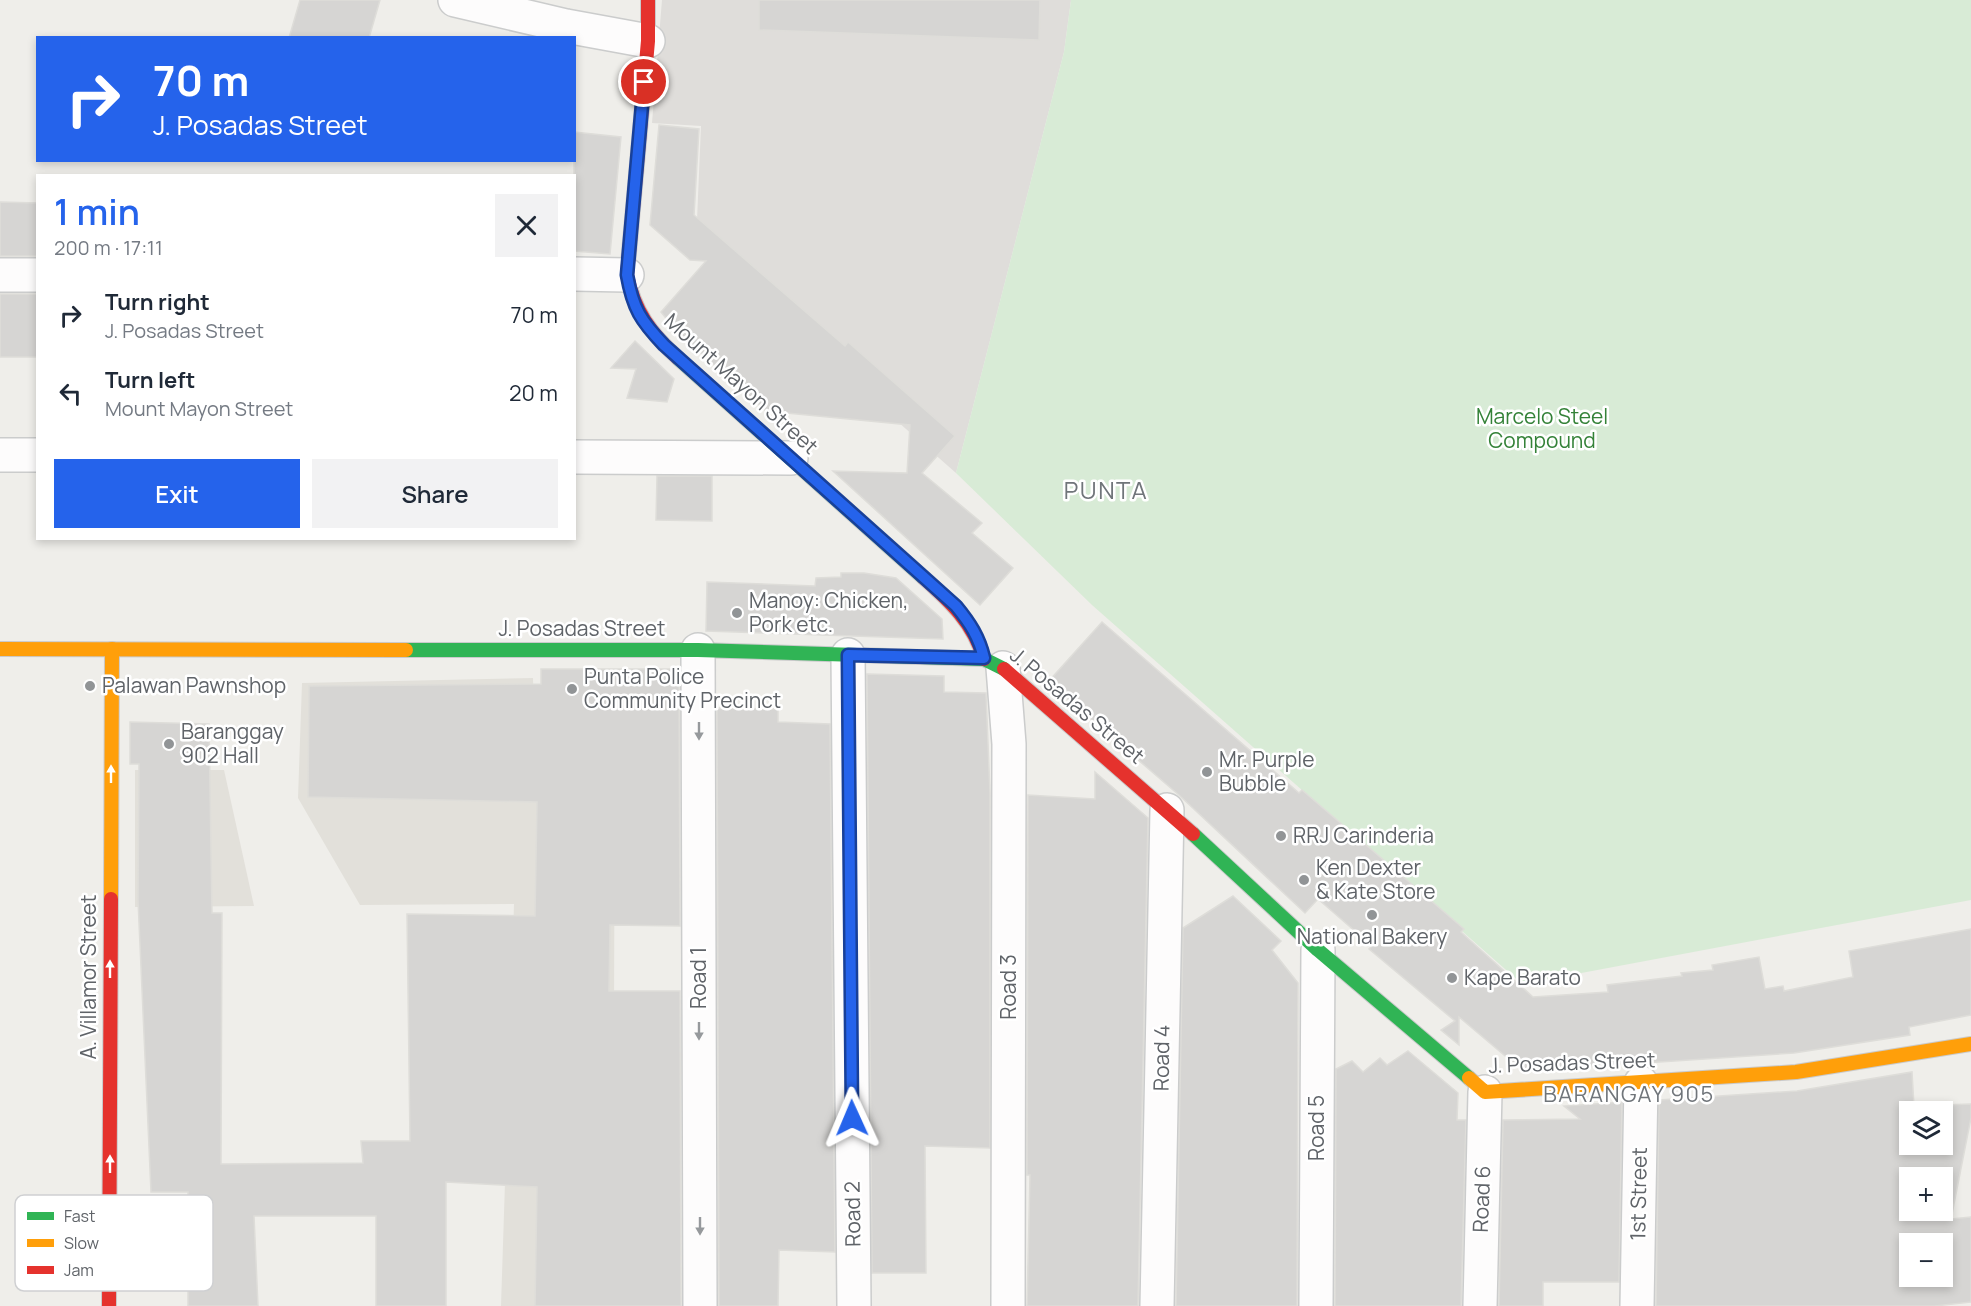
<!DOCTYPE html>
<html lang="en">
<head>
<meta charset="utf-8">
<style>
  body { margin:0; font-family:Manrope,sans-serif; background:#f2f2f3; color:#1f2937; height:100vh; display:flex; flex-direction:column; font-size:22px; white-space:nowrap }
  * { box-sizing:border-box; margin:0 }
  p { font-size:20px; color:#747a83 }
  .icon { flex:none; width:33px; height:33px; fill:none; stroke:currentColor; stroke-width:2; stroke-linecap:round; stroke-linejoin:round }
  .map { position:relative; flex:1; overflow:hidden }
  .sheet { position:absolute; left:36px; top:174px; width:540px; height:366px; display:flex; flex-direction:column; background:#fff; border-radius:0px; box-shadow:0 3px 9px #0003 }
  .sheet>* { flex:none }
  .top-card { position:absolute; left:36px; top:36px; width:540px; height:126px; border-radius:0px; box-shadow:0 3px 9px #0003; background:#2563eb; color:#fff; overflow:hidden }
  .controls { position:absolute; left:1899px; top:1101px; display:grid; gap:12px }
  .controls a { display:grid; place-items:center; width:54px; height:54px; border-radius:0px; background:#fff; box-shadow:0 3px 9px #0003; font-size:30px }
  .pin { position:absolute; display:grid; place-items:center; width:51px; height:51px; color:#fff; margin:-26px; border:3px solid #fff; border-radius:50%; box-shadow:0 2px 6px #0007 }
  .me { position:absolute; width:66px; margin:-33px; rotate:359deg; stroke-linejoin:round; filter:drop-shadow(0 0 4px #0008) }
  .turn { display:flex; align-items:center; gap:21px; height:126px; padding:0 18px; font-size:27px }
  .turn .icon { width:78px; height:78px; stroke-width:2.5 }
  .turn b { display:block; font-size:42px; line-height:51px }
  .round { display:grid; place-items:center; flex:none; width:63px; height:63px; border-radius:0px; background:#f2f2f3 }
  .summary { display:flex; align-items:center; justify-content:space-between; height:102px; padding:0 18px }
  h1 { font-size:36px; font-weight:600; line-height:45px; color:#2563eb }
  .action { display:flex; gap:12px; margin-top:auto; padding:12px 18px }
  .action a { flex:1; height:69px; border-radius:0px; background:#2563eb; color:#fff; font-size:24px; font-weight:600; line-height:69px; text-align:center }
  .action a+a { background:#f2f2f3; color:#1f2937 }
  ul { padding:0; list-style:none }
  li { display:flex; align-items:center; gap:18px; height:78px; padding:0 18px }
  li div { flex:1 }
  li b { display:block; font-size:22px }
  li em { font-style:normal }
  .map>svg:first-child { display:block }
  .industrial { fill:#dfddda }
  .education { fill:#e2e0da }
  .green { fill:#d8ebd6 }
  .building { fill:#d6d5d3; stroke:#deddd9; stroke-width:1.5; fill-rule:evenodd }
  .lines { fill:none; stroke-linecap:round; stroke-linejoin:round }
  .street-casing { stroke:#cbcccc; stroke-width:36 }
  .fast-casing { stroke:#cacacb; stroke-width:16 }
  .slow-casing { stroke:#cacacb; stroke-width:16 }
  .jam-casing { stroke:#cacacb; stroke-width:16 }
  .street { stroke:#fdfcfc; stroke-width:33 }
  .fast { stroke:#30b455; stroke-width:14 }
  .slow { stroke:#ff9f0a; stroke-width:14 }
  .jam { stroke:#e5322d; stroke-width:14 }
  .oneway { fill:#96999c }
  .oneway2 { fill:#fff }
  .route-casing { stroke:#184099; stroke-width:15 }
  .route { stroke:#2563eb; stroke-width:10 }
  .poi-dot { fill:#919496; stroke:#fff; stroke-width:2 }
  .labels { text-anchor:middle; stroke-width:5; stroke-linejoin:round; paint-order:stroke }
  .street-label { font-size:21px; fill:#5f6368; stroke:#fff }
  .park-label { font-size:21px; fill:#348238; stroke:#fff }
  .poi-label { font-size:21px; fill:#5f6368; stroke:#fff; text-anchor:start }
  .neighbourhood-label { font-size:22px; letter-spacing:1.5px; fill:#70757a; stroke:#fff }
  .quarter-label { font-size:24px; letter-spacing:1.5px; fill:#70757a; stroke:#fff }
  .key { fill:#fff; stroke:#cfd0d2; stroke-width:1.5 }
  .key-label { font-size:16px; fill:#5f6368 }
</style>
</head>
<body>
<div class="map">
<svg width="1971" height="1306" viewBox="0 0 1971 1306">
  <rect width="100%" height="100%" fill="#efeeea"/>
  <!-- industrial -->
  <polygon class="industrial" points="662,0 1071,0 1064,52 956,473 696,244 701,126 652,123"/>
  <!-- education -->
  <g class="education">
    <polygon points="533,678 534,719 615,721 613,1306 501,1306 514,904 360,905 298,798 302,683"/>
    <polygon points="135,770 224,770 254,906 135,907"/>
  </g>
  <!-- green -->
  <polygon class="green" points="1071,0 1971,0 1971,900 1522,984 1092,605 956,473 1064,52"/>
  <!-- building -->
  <g class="building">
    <polygon points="300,0 380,0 369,38 289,38"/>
    <polygon points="759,0 1040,0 1039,40 759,30"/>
    <polygon points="659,125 699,129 694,215 845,346 848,342 955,436 922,473 982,523 972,533 1013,568 980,605 833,471 907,473 910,425 766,411 677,332 661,312 706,261 690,260 650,225"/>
    <polygon points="574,132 621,137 610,254 574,251"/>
    <polygon points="0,202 38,203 38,256 0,256"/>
    <rect x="0" y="294" width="38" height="63"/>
    <polygon points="635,341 674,379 667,402 627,398 636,369 611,368"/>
    <polygon points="657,476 712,476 712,521 656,520"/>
    <polygon points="841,573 864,573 896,578 942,619 943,639 706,631 707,582 815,586 816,578 841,577"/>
    <polygon points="1102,622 1299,793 1302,790 1464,929 1461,932 1533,997 1608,992 1607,985 1682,976 1681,973 1713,970 1712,965 1759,957 1765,989 1783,986 1784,991 1853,977 1849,951 1971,929 1971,1015 1909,1027 1910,1035 1794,1053 1523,1071 1459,1017 1459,1045 1441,1030 1455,1021 1369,949 1372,946 1318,899 1305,913 1180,796 1048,682"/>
    <polygon points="541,669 679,669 680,926 610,925 609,991 680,991 681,1306 535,1306 537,1187 446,1182 446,1306 376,1306 376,1216 254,1216 258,1306 188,1306 188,1192 151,1192 138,900 139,764 130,764 130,722 209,724 212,913 222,913 221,1164 363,1163 361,1141 410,1141 407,914 535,916 537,802 308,797 309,686 541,684"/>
    <polygon points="867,674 944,676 944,692 986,693 990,793 990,1148 925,1146 926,1273 872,1273"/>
    <polygon points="717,708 778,709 778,722 830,724 835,1252 779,1250 778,1306 719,1306"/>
    <polygon points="1095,772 1148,818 1138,1306 1027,1306 1030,1175 1027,1175 1028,795 1095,799"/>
    <polygon points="1233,896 1281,941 1272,950 1298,983 1297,1306 1176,1306 1183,928"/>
    <polygon points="1408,1051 1458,1093 1457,1120 1466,1120 1461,1306 1335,1306 1336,1069 1352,1061 1363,1072 1380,1058 1387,1065"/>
    <path d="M1912 1072 1914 1106 1971 1104V1118L1951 1219 1971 1217V1302L1935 1306H1656L1659 1100 1797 1091ZM1910 1112H1942V1144H1910ZM1910 1178H1942V1210H1910ZM1910 1244H1942V1276H1910Z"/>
    <polygon points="1622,1102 1619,1282 1543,1282 1543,1306 1499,1306 1503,1120 1580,1119 1564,1106"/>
  </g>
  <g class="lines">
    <!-- street casing -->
    <g class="street-casing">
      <g id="street">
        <polyline points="455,0 566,26 648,41"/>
        <polyline points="574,274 627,275"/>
        <polyline points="0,275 38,275"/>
        <polyline points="0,455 38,455"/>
        <polyline points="574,457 791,458"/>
        <polyline points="698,650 700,1306"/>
        <polyline points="848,655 854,1306"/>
        <polyline points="1003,668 1009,744 1008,1306"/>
        <polyline points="1157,1306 1167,810"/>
        <polyline points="1316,1306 1318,950"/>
        <polyline points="1480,1306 1485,1092"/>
        <polyline points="1637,1306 1641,1083"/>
      </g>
    </g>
    <!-- fast casing -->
    <g class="fast-casing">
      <g id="fast">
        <polyline points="678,358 923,577"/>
        <polyline points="406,650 698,650 984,659 1004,669"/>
        <polyline points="1193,834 1318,950 1469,1078"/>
      </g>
    </g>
    <!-- slow casing -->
    <g class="slow-casing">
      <g id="slow">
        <polyline points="0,649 406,650"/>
        <polyline points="111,899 112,649"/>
        <polyline points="1469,1078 1485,1092 1796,1072 1971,1044"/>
      </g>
    </g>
    <!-- jam casing -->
    <g class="jam-casing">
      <g id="jam">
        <path d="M648 0V41L627 275C634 311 651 334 678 358"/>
        <path d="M923 577C950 601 974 623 984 659"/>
        <polyline points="1004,669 1193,834"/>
        <polyline points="109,1306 111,899"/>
      </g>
    </g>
    <!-- street -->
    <use href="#street" class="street"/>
    <!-- fast -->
    <use href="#fast" class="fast"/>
    <!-- slow -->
    <use href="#slow" class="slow"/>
    <!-- jam -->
    <use href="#jam" class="jam"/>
  </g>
  <!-- one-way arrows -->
  <defs><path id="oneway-solid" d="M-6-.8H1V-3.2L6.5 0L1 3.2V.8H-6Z" transform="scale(1.5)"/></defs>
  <g class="oneway">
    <use href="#oneway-solid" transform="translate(699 731) rotate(90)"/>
    <use href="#oneway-solid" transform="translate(699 1031) rotate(90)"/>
    <use href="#oneway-solid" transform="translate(700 1226) rotate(90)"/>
  </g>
  <g class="oneway2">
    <use href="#oneway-solid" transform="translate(111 774) rotate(-90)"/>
    <use href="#oneway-solid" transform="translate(110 969) rotate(-90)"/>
    <use href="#oneway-solid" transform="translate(110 1164) rotate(-90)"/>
  </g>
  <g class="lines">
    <!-- route casing -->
    <g class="route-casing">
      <path id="route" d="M644 82 627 275C633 309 641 321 664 345L956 606C970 623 979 637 984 658L848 655 852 1118"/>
    </g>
    <!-- route -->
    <use href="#route" class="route"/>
  </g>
  <!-- markers -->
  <g class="poi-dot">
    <circle cx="737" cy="613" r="6"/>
    <circle cx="90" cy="686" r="6"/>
    <circle cx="572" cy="689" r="6"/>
    <circle cx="169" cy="744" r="6"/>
    <circle cx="1207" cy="772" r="6"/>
    <circle cx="1281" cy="836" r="6"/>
    <circle cx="1304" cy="880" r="6"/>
    <circle cx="1372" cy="915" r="6"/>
    <circle cx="1452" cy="978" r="6"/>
  </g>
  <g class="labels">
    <!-- street labels -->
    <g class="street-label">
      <text transform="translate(741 384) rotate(42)" y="7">Mount Mayon Street</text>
      <text x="582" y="636">J. Posadas Street</text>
      <text transform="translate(1077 706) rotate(40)" y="7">J. Posadas Street</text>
      <text transform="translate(89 977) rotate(-90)" y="7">A. Villamor Street</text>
      <text transform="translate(699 978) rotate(-90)" y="7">Road 1</text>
      <text transform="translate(1009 987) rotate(-90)" y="7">Road 3</text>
      <text transform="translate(1162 1058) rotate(-89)" y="7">Road 4</text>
      <text transform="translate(1572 1063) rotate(-2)" y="7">J. Posadas Street</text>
      <text transform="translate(1317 1128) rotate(-90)" y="7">Road 5</text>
      <text transform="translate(1639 1194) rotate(-89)" y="7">1st Street</text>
      <text transform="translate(1482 1199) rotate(-88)" y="7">Road 6</text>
      <text transform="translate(853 1214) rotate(-91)" y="7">Road 2</text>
    </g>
    <!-- park labels -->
    <g class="park-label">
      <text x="1542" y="424">Marcelo Steel<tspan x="1542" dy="24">Compound</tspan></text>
    </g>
    <!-- poi labels -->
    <g class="poi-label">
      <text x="749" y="608">Manoy: Chicken,<tspan x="749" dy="24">Pork etc.</tspan></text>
      <text x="584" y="684">Punta Police<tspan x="584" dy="24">Community Precinct</tspan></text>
      <text x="102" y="693">Palawan Pawnshop</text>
      <text x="181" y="739">Baranggay<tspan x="181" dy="24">902 Hall</tspan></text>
      <text x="1219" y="767">Mr. Purple<tspan x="1219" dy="24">Bubble</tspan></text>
      <text x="1293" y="843">RRJ Carinderia</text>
      <text x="1316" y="875">Ken Dexter<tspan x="1316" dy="24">&amp; Kate Store</tspan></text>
      <text x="1372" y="944" text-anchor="middle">National Bakery</text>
      <text x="1464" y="985">Kape Barato</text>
    </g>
    <!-- neighbourhood labels -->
    <g class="neighbourhood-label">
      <text x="1629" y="1102">BARANGAY 905</text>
    </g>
    <!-- quarter labels -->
    <g class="quarter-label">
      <text x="1106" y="499">PUNTA</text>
    </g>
  </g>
  <!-- legend -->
  <rect x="15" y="1195" width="198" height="96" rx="9" class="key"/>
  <rect x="27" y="1212" width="27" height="8" fill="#30b455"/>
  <rect x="27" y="1239" width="27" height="8" fill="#ff9f0a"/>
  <rect x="27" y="1266" width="27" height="8" fill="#e5322d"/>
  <g class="key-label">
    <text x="64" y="1222">Fast</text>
    <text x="64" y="1249">Slow</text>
    <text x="64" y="1276">Jam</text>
  </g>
</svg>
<div class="controls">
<a><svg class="icon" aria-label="layers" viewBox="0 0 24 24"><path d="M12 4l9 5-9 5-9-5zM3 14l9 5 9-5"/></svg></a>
<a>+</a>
<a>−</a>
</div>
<div class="pin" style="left:644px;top:82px;background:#d93025"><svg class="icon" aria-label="arrive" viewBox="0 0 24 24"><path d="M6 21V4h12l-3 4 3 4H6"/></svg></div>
<svg class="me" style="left:852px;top:1118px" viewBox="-20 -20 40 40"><path d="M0-17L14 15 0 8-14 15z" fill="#2563eb" stroke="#fff" stroke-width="4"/></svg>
<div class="top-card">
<div class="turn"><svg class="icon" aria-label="right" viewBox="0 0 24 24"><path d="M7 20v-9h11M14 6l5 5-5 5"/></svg><div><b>70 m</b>J. Posadas Street</div></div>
</div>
<section class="sheet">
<div class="summary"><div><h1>1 min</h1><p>200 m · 17:11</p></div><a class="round"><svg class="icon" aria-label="close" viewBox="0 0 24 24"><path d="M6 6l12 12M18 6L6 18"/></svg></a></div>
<ul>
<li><svg class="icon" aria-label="right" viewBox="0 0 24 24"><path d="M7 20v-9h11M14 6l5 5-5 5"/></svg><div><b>Turn right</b><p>J. Posadas Street</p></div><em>70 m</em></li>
<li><svg class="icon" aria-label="left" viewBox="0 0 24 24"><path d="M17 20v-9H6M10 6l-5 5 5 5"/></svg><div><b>Turn left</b><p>Mount Mayon Street</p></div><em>20 m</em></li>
</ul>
<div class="action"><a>Exit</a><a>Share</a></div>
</section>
</div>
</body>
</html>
